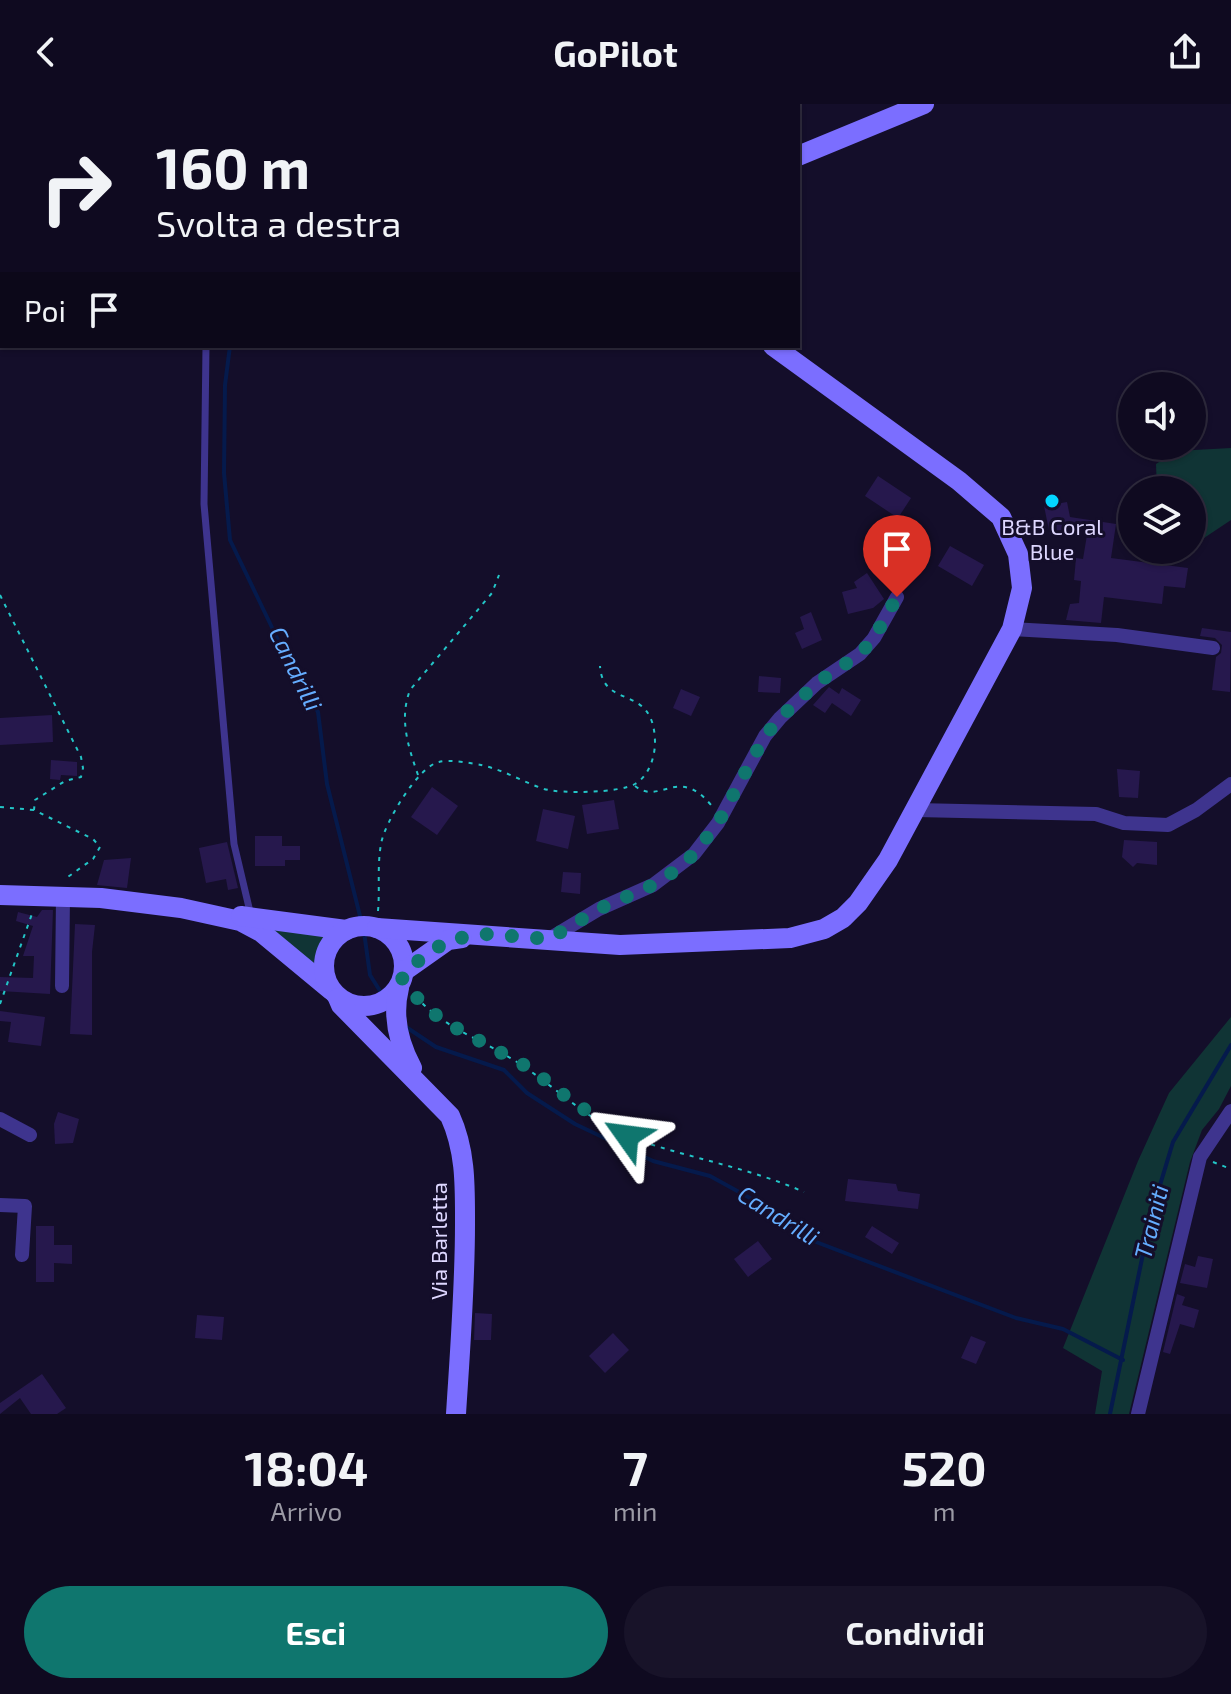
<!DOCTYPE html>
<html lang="it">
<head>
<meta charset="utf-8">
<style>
  body { margin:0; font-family:"Exo 2",sans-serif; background:#181329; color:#f1f3f6; height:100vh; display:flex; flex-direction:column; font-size:30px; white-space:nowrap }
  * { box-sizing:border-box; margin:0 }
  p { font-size:26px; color:#9b9aa5 }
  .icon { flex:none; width:44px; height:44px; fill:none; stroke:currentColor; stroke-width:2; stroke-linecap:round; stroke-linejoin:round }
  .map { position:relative; height:1310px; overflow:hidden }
  .drawer { display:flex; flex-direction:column; background:#0f0a20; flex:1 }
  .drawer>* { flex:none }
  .guide { position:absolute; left:0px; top:0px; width:800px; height:244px; box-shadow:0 2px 6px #0004,0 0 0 2px #2f2b3e; background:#0f0a20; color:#f1f3f6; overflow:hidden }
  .controls { position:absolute; left:1118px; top:268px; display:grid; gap:16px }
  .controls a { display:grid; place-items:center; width:88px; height:88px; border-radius:50%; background:#0f0a20; box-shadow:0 2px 6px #0004,0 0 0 2px #2f2b3e; font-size:40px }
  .pin { position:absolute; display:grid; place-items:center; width:68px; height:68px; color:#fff; margin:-82px -34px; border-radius:50% 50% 50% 0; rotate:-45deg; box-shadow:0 0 8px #0007 }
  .pin .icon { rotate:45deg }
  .me { position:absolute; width:88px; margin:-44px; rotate:301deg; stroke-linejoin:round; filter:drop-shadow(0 0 6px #0008) }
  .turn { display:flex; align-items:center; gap:28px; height:168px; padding:0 24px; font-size:36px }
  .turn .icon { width:104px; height:104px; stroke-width:2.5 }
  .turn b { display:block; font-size:56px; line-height:68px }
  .then { display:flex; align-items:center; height:76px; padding:0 24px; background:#0003; gap:16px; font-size:30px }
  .eta { display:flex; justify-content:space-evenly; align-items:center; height:136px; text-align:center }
  .eta b { font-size:48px; font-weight:700; line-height:56px }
  .action { display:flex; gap:16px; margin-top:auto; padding:16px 24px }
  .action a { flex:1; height:92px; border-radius:48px; background:#0f766e; color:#fff; font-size:32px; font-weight:700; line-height:92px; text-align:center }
  .action a+a { background:#181329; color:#f1f3f6 }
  header { display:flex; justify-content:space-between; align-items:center; height:104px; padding:0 24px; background:#0f0a20; font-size:36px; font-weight:700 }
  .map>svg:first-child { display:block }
  .green { fill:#103435 }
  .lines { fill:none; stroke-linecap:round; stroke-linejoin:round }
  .stream { stroke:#051a4c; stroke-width:4 }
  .building { fill:#26184d }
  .path { stroke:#23c5c7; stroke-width:2; stroke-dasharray:4 6; stroke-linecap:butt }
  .lane { stroke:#3e348e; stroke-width:7 }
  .street { stroke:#3e348e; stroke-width:14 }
  .secondary { stroke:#7b6eff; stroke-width:20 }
  .route { stroke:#0f766e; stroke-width:14; stroke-dasharray:0 25.2 }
  .poi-dot { fill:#03d5ff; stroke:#140e2a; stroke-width:3 }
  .labels { text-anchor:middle; stroke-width:6; stroke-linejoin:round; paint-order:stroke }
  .poi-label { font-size:22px; fill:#ded7ff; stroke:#140e2a }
  .street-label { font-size:22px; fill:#ded7ff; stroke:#140e2a }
  .water-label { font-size:24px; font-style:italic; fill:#65adff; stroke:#140e2a }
</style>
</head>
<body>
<header><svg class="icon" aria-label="back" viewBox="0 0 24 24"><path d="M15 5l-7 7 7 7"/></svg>GoPilot<svg class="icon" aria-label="share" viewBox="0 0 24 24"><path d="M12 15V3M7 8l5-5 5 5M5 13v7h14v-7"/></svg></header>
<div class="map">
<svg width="1231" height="1310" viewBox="0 0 1231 1310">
  <rect width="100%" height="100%" fill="#140e2a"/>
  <!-- green -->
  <g class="green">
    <polygon points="1231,344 1231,416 1201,436 1192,427 1192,386 1157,386 1156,360 1176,347"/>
    <polygon points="257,817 328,833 321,845 320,868"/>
    <polygon points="1231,913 1231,982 1219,1005 1202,1026 1190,1058 1129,1310 1095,1310 1102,1267 1063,1244 1138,1057 1169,989"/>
  </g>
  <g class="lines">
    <!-- stream -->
    <g class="stream">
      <polyline points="264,0 264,2"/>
      <polyline points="230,242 225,281 224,369 230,436 278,536 318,608 327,680 364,828 370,871 382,890"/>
      <polyline points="406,923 436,943 504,966 527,989 575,1020 653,1057 710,1072 768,1104 803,1133 1016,1214 1063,1225 1123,1256"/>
      <polyline points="1110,1310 1151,1111 1173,1038 1231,941"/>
    </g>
  </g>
  <!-- building -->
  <g class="building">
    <polygon points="878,372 911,394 898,414 865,392"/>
    <polygon points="1067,398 1070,413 1116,420 1111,454 1188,464 1185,484 1164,482 1162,500 1104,493 1101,519 1066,516 1070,500 1079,499 1081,477 1074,476 1076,454 1083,455 1087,431 1083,430 1084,423 1050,431 1044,402"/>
    <polygon points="950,442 984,461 972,482 938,462"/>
    <polygon points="867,469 884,495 873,504 848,510 842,488 857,484 854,478"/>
    <polygon points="811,508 822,536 802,545 795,529 804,525 800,513"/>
    <polygon points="1202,524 1231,528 1230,588 1212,586 1216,553 1221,549 1222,541 1215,534 1200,532"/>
    <polygon points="759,572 781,574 780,589 758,588"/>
    <polygon points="829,583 839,590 842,584 861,596 851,612 832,599 825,609 813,601"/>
    <polygon points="681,585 700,593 691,612 673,604"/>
    <polygon points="52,611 53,638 0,641 0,614"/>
    <polygon points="51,656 77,658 77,672 61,671 60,676 50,675"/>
    <polygon points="1117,665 1140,667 1138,694 1119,693"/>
    <polygon points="432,683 458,702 437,731 411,713"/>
    <polygon points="614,696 619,725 587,730 582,701"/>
    <polygon points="543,705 575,712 568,745 536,737"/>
    <polygon points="255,732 282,732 282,742 300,742 300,756 285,756 285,762 255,762"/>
    <polygon points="1124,736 1157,738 1157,761 1137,759 1133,763 1122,753"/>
    <polygon points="227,738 238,784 228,786 226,775 206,779 199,744"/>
    <polygon points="131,754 127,784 97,781 104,756"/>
    <polygon points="563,768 581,769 580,790 561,788"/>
    <polygon points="42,806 53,806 50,890 0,887 0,873 33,874 34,852 23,852 33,822 16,817 18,808 37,813"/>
    <polygon points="75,820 95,821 92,848 92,931 70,930"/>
    <polygon points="0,907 45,913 41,942 8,938 11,918 0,917"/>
    <polygon points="58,1008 79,1015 73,1039 55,1040 54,1020"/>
    <polygon points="848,1075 896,1080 898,1087 920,1090 918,1105 845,1097"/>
    <polygon points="36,1122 54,1122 54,1141 72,1141 72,1160 54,1159 54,1178 36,1178"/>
    <polygon points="872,1122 899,1139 892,1150 865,1133"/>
    <polygon points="758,1137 772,1155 748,1173 734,1155"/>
    <polygon points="1198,1152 1213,1155 1207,1184 1180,1179 1185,1160 1195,1163"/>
    <polygon points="1177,1190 1185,1193 1182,1201 1199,1206 1194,1224 1180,1220 1170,1250 1163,1248"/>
    <polygon points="475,1209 492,1210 491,1236 474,1236"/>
    <polygon points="197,1211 224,1213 222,1236 195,1234"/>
    <polygon points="613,1229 629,1246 605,1269 589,1252"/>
    <polygon points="971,1232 986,1238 976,1260 961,1254"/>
    <polygon points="42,1270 66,1304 57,1310 31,1310 20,1294 0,1310 0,1299"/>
  </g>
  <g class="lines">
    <!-- path -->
    <g class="path">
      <polyline points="0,491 81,653 83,664 81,673 65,677 35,696 34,706 93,735 100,743 93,755 65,775"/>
      <path d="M418 671C408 642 399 615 410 586L492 489 499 471"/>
      <path d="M635 682C660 702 678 661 711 701"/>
      <polyline points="0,703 34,706"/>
      <path d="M378 807C380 785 377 762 381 740 384 720 418 662 439 658 450 655 470 659 481 661 504 666 523 678 544 685 562 690 619 689 635 680 649 672 655 653 655 638 654 578 603 607 600 562"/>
      <path d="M416 892C438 920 477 934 507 952 549 976 584 1015 629 1033 687 1054 748 1063 804 1088"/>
      <polyline points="0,900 33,807"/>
      <polyline points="1213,1058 1231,1065"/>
    </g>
    <!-- lane -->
    <g class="lane">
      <polyline points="241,2 241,0"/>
      <polyline points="206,242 204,400 234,740 251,812"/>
    </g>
    <!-- street -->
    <g class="street">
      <polyline points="1012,525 1117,531 1213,544"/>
      <polyline points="916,706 1096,710 1124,719 1168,721 1196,706 1231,680"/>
      <polyline points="549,835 599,805 653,781 694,750 718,719 765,632 780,614 817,579 860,550 874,534 897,493"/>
      <polyline points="62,882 63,792"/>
      <polyline points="0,1015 30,1031"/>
      <polyline points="0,1101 25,1102 22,1151"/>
      <polyline points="1138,1310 1200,1053 1231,1007"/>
    </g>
    <!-- secondary -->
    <g class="secondary">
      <polyline points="798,52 924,0"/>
      <polyline points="0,791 101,794 181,804 240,817 261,828 331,886"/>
      <polyline points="241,812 346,826"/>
      <circle cx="364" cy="862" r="40"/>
      <polyline points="377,824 620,841 790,834 824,825 843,814 858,799 888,756 1012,525 1022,484 1018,450 1001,413 959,377 773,242"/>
      <polyline points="404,867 448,836 462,834"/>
      <path d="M399 884C392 912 398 938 412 964"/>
      <path d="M338 894 341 901 450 1012C466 1047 465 1083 465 1120 465 1184 460 1247 456 1310"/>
    </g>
  </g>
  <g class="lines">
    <!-- route -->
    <polyline class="route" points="627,1032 574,999 531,965 445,918 424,902 402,876 404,867 448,836 485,830 549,835 599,805 653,781 673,768 694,750 718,719 765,632 780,614 817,579 860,550 874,534 897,493"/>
  </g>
  <!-- markers -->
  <circle class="poi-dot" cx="1052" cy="397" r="8"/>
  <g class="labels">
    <!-- poi labels -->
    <g class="poi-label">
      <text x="1052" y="431">B&amp;B Coral<tspan x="1052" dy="25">Blue</tspan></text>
    </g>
    <!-- street labels -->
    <g class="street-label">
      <text transform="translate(439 1137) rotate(-90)" y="8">Via Barletta</text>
    </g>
    <!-- water labels -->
    <g class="water-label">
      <text transform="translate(295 565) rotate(64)" y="8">Candrilli</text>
      <text transform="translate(778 1112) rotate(32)" y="8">Candrilli</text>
      <text transform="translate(1152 1118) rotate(-76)" y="8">Trainiti</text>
    </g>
  </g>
</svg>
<div class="controls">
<a><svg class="icon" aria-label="sound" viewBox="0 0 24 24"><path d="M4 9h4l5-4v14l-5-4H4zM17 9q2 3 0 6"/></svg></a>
<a><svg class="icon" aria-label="layers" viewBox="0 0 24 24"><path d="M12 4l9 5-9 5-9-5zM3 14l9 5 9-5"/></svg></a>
</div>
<div class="pin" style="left:897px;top:493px;background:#d93025"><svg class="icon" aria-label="arrive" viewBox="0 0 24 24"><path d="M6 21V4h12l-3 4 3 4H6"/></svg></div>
<svg class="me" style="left:627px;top:1032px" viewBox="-20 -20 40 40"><path d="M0-17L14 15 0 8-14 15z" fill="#0f766e" stroke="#fff" stroke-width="4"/></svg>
<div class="guide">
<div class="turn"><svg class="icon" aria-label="right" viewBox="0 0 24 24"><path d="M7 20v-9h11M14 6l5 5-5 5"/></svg><div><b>160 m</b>Svolta a destra</div></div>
<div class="then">Poi<svg class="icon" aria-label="arrive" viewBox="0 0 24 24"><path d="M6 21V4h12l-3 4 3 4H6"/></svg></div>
</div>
</div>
<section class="drawer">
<div class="eta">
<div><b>18:04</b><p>Arrivo</p></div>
<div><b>7</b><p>min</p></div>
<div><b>520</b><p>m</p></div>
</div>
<div class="action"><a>Esci</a><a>Condividi</a></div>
</section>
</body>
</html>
